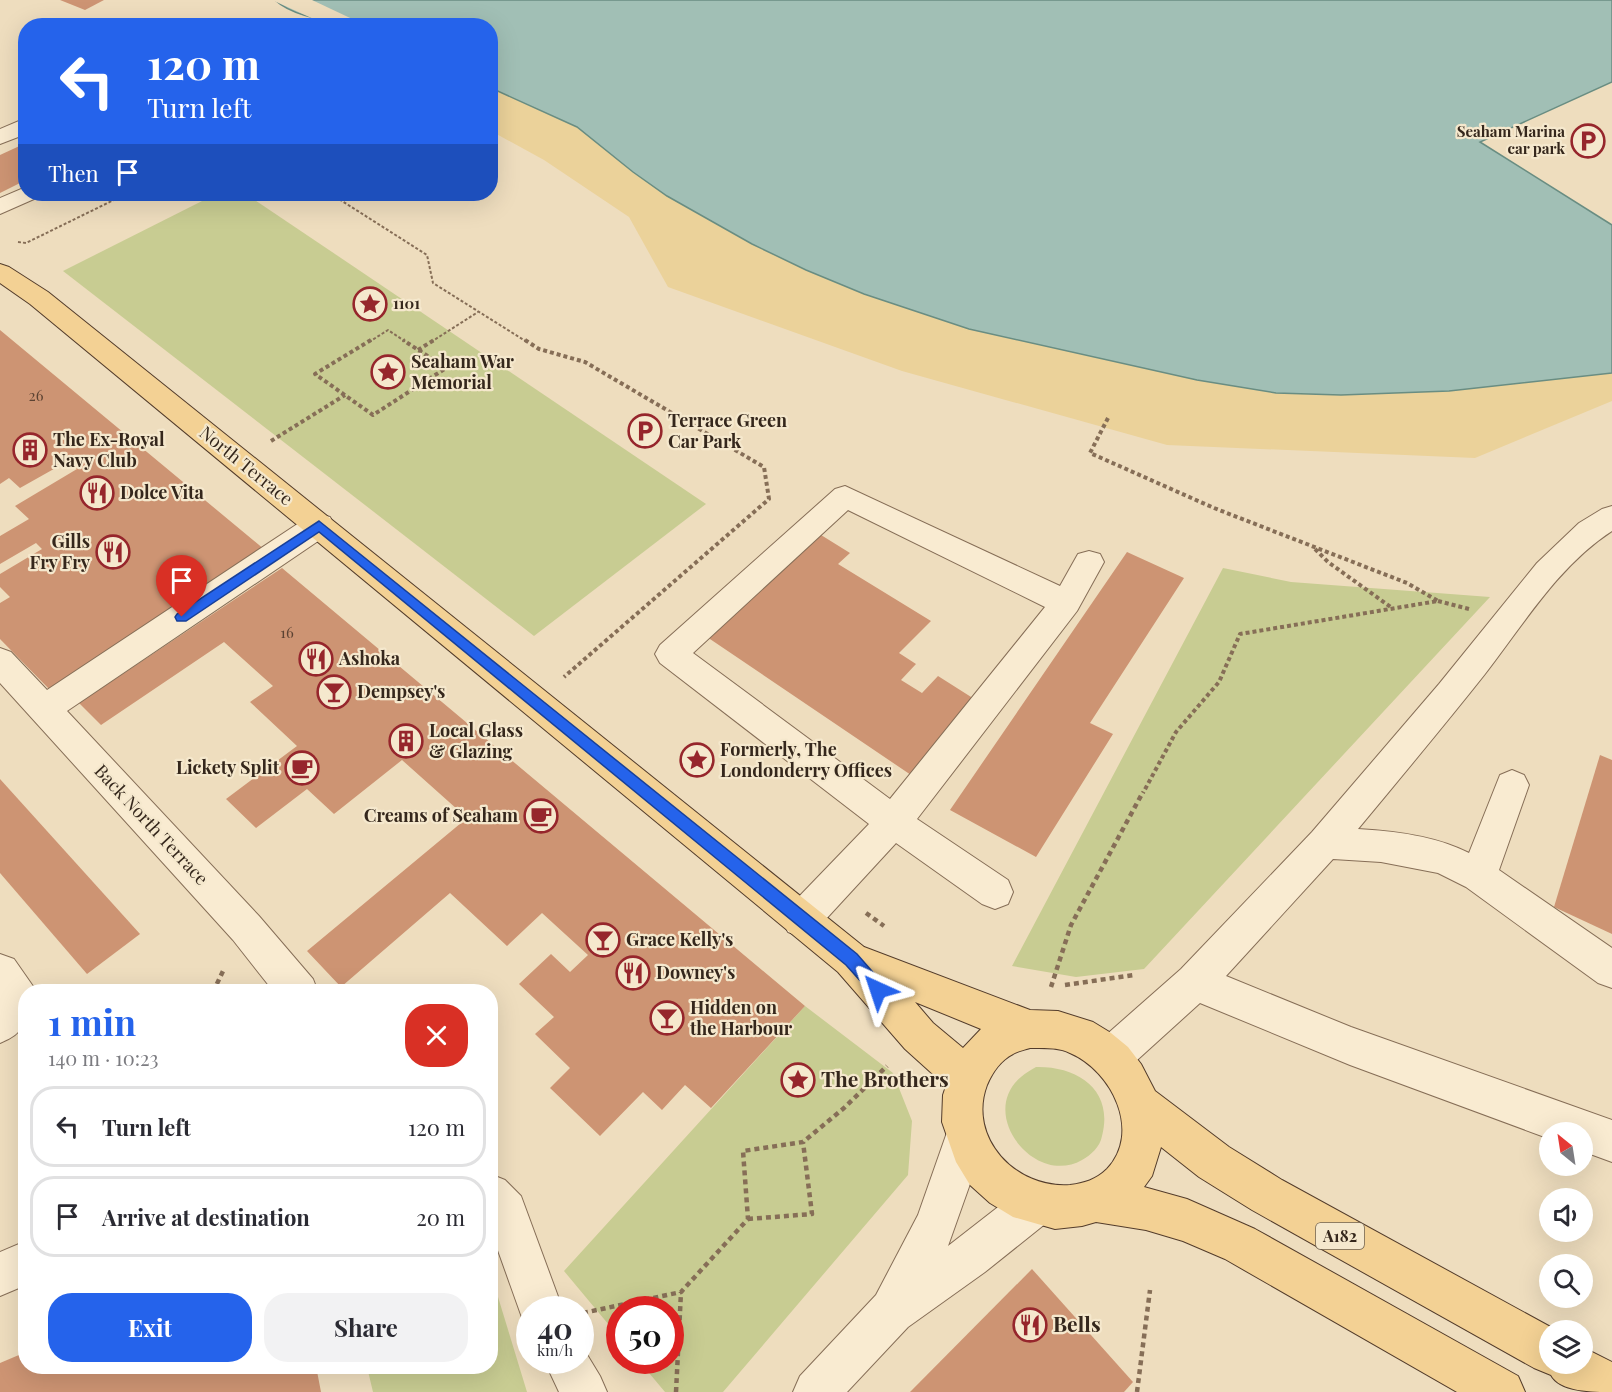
<!DOCTYPE html>
<html lang="en">
<head>
<meta charset="utf-8">
<style>
  body { margin:0; font-family:"Playfair Display",serif; background:#f2f2f3; color:#2b2b33; height:100vh; display:flex; flex-direction:column; font-size:22px; white-space:nowrap }
  * { box-sizing:border-box; margin:0 }
  p { font-size:20px; color:#7c7c81 }
  .icon { flex:none; width:33px; height:33px; fill:none; stroke:currentColor; stroke-width:2; stroke-linecap:round; stroke-linejoin:round }
  .map { position:relative; flex:1; overflow:hidden }
  .sheet { position:absolute; left:18px; top:984px; width:480px; height:390px; display:flex; flex-direction:column; background:#fff; border-radius:24px; box-shadow:0 6px 24px #0002 }
  .sheet>* { flex:none }
  .guide { position:absolute; left:18px; top:18px; width:480px; height:183px; border-radius:24px; box-shadow:0 6px 24px #0002; background:#2563eb; color:#fff; overflow:hidden }
  .needle { width:39px; rotate:330deg }
  .buttons { position:absolute; left:1539px; top:1122px; display:grid; gap:12px }
  .buttons a { display:grid; place-items:center; width:54px; height:54px; border-radius:50%; background:#fff; box-shadow:0 6px 24px #0002; font-size:30px }
  .speed { position:absolute; left:516px; top:1296px; display:flex; gap:12px; font-size:30px; font-weight:700; text-align:center }
  .speed>* { display:grid; place-content:center; width:78px; height:78px; border-radius:50%; background:#fff; box-shadow:0 6px 24px #0002; line-height:1 }
  .speed small { font-size:15px; font-weight:400 }
  .speed .limit { border:9px solid #d22; background:#fff; color:#111 }
  .pin { position:absolute; display:grid; place-items:center; width:51px; height:51px; color:#fff; margin:-62px -26px; border-radius:50% 50% 50% 0; rotate:-45deg; box-shadow:0 0 6px #0007 }
  .pin .icon { rotate:45deg }
  .me { position:absolute; width:66px; margin:-33px; rotate:318deg; stroke-linejoin:round; filter:drop-shadow(0 0 4px #0008) }
  .turn { display:flex; align-items:center; gap:21px; height:126px; padding:0 30px; font-size:27px }
  .turn .icon { width:78px; height:78px; stroke-width:2.5 }
  .turn b { display:block; font-size:42px; line-height:51px }
  .then { display:flex; align-items:center; height:57px; padding:0 30px; background:#0003; gap:12px; font-size:22px }
  .round { display:grid; place-items:center; flex:none; width:63px; height:63px; border-radius:24px; background:#f2f2f3 }
  .headline { display:flex; align-items:center; justify-content:space-between; height:102px; padding:0 30px }
  h1 { font-size:36px; font-weight:700; line-height:45px; color:#2563eb }
  .action { display:flex; gap:12px; margin-top:auto; padding:12px 30px }
  .action a { flex:1; height:69px; border-radius:24px; background:#2563eb; color:#fff; font-size:24px; font-weight:700; line-height:69px; text-align:center }
  .action a+a { background:#f2f2f3; color:#2b2b33 }
  ul { padding:0; list-style:none }
  li { display:flex; align-items:center; gap:18px; height:81px; margin:0 12px 9px; padding:0 18px; border:3px solid #e1e1e2; border-radius:24px }
  li div { flex:1 }
  li b { display:block; font-size:22px }
  li em { font-style:normal }
  .map>svg:first-child { display:block }
  .green { fill:#c8cc92 }
  .sand { fill:#ebd29a }
  .water { fill:#a1bfb5; stroke:#698d82; stroke-width:1.5 }
  .pier { fill:#eeddbe }
  .building { fill:#cd9473 }
  .lines { fill:none; stroke-linecap:round; stroke-linejoin:round }
  .minor-casing { stroke:#866e57; stroke-width:2 }
  .major-casing { stroke:#533c2b; stroke-width:2 }
  .path-far2 { stroke:#866e57; stroke-width:2; stroke-dasharray:3 2; stroke-linecap:butt }
  .path-far1 { stroke:#866e57; stroke-width:4; stroke-dasharray:4 3; stroke-linecap:butt }
  .path { stroke:#866e57; stroke-width:4.5; stroke-dasharray:5 4; stroke-linecap:butt }
  .minor { fill:#f9ebd1; fill-rule:evenodd }
  .major { fill:#f3d194; fill-rule:evenodd }
  .route { fill:#2563eb; stroke:#184099; stroke-width:1.5 }
  .labels { text-anchor:middle; stroke-width:4.5; stroke-linejoin:round; paint-order:stroke }
  .far-poi-label { font-size:15px; font-weight:bold; fill:#35271c; stroke:#f5e8cd; text-anchor:end }
  .number-label { font-size:15px; fill:#5b4232 }
  .shield { fill:#f5e8cd; stroke:#6f6151; stroke-width:1.5 }
  .shield-label { font-size:16px; font-weight:bold; fill:#35271c }
  .poi-label { font-size:18px; font-weight:bold; fill:#35271c; stroke:#f5e8cd; text-anchor:start }
  .street-label { font-size:18px; fill:#35271c; stroke:#f5e8cd }
  .near-poi-label { font-size:21px; font-weight:bold; fill:#35271c; stroke:#f5e8cd; text-anchor:start }
</style>
</head>
<body>
<div class="map">
<svg width="1612" height="1392" viewBox="0 0 1612 1392">
  <rect width="100%" height="100%" fill="#eeddbe"/>
  <!-- green -->
  <g class="green">
    <polygon points="216,194 246,194 706,504 534,636 63,271"/>
    <polygon points="1223,568 1291,582 1490,597 1144,969 1076,977 1012,966"/>
    <polygon points="805,1006 893,1073 912,1121 908,1175 723,1392 665,1392 639,1361 670,1360 670,1310 620,1310 619,1337 564,1271"/>
    <path d="M1036 1067C1078 1066 1114 1090 1102 1136 1100 1147 1091 1155 1082 1160 1035 1187 977 1114 1021 1077 1025 1073 1031 1070 1036 1067Z"/>
    <polygon points="491,1274 527,1392 373,1392 367,1367 490,1366"/>
  </g>
  <!-- sand -->
  <polygon class="sand" points="490,26 1612,225 1612,401 1475,458 1167,445 902,371 668,287 629,217 544,160 491,131"/>
  <!-- water -->
  <path class="water" d="M275 0H1612V82L1480 142 1612 225V373L1449 391 1341 395 1276 393 1197 380 969 329 864 294 806 270 752 244 667 196 633 172 577 127 491 88 490 26C439 25 312 35 275 0Z"/>
  <!-- pier -->
  <polygon class="pier" points="272,0 312,0 365,25 343,26 318,21"/>
  <!-- building -->
  <g class="building">
    <polygon points="60,0 104,0 85,10"/>
    <polygon points="26,143 26,180 0,193 0,155"/>
    <polygon points="0,330 265,550 51,691 0,639 0,603 10,597 0,587 0,574 42,549 36,543 0,564 0,536 29,519 15,506 77,469 68,461 20,488 9,478 0,484"/>
    <polygon points="821,535 850,553 838,564 931,621 899,653 916,664 901,680 922,693 938,676 979,702 911,775 707,637"/>
    <polygon points="1127,552 1184,578 1090,723 1113,734 1036,857 950,810"/>
    <polygon points="282,568 805,1006 711,1108 685,1085 662,1110 643,1092 600,1136 550,1088 570,1068 535,1034 554,1017 519,984 551,954 570,972 588,955 542,913 507,946 450,893 341,987 307,951 467,818 402,760 334,814 307,789 256,828 226,799 297,746 250,702 273,686 224,642 101,725 79,703"/>
    <polygon points="1600,755 1612,760 1612,934 1554,907"/>
    <polygon points="0,779 140,934 87,974 0,873"/>
    <polygon points="1032,1269 1133,1382 1124,1392 910,1392"/>
    <polygon points="26,1352 26,1366 316,1366 321,1392 0,1392 0,1363"/>
  </g>
  <g class="lines">
    <!-- minor casing -->
    <g class="minor-casing">
      <g id="minor">
        <polygon points="26,118 26,134 0,144 0,129"/>
        <polygon points="26,187 26,194 37,194 34,199 0,214 0,198"/>
        <path d="M845 486 1060 586 1078 554 1089 551 1100 554 1104 562 1077 611 917 819 1008 880 1013 892 1008 904 995 909 982 904 896 843 814 932 801 937 788 932 782 920 788 908 869 824 660 663 655 654 660 645 835 489ZM848 510 1045 607 890 799 693 653Z"/>
        <path d="M1612 506V531C1559 565 1523 625 1485 674 1444 726 1401 777 1358 829 1395 831 1436 836 1469 853L1500 775 1512 770 1524 775 1529 785 1499 870 1612 948V988L1598 983 1466 887 1438 873 1381 862 1333 859 1226 976 1351 1027 1612 1120V1162L1582 1151V1132H1550V1139L1350 1065 1200 1003 1125 1071 1111 1076 1097 1071 1091 1057 1097 1043 1181 969 1312 832 1439 684 1537 563 1579 523 1602 509Z"/>
        <polygon points="319,514 330,517 334,525 330,533 67,711 259,916 313,979 318,992 274,992 233,940 0,683 0,648 11,652 47,690 308,517"/>
        <path d="M0 954 14 959 37 992H26C26 1019 29 1031 0 1043Z"/>
        <polygon points="966,1115 981,1121 987,1136 948,1246 1020,1190 1035,1184 1050,1190 1056,1205 1050,1220 985,1272 908,1327 847,1392 793,1392 800,1376 876,1295 918,1215 951,1121"/>
        <polygon points="490,1174 505,1180 521,1196 563,1310 530,1310 530,1328 525,1326 490,1228"/>
        <polygon points="26,1241 26,1285 0,1296 0,1252"/>
        <polygon points="580,1343 600,1376 607,1392 559,1392 544,1360 580,1360"/>
      </g>
    </g>
    <!-- major casing -->
    <g class="major-casing">
      <path id="major" d="M0 264 9 267 48 292 864 947 1030 1010 1058 1011 1093 1022 1111 1033 1128 1047 1141 1064 1155 1091 1229 1147 1282 1180 1556 1330H1550V1364H1582V1347L1612 1362V1392C1593 1392 1560 1392 1551 1375L1534 1368 1252 1210 1199 1177 1161 1147 1152 1176 1144 1187 1187 1199 1255 1229 1518 1376 1525 1392H1457L1225 1259 1183 1241 1146 1230 1096 1222 1082 1226 1055 1229 1013 1217 990 1203 970 1185 956 1162 942 1122 943 1095 946 1086 905 1049 838 972 30 304 0 283ZM915 1002 981 1029 963 1048 933 1023ZM1030 1048C1044 1048 1058 1047 1070 1053 1112 1071 1142 1132 1107 1169 1096 1180 1084 1183 1070 1185 1016 1189 967 1138 987 1085 992 1073 1001 1060 1013 1054 1018 1051 1024 1050 1030 1048Z"/>
    </g>
    <!-- path-far2 -->
    <g class="path-far2">
      <polyline points="331,194 427,255 433,283 527,342"/>
      <polyline points="18,242 26,243 126,194"/>
      <polyline points="369,342 388,330 406,342"/>
      <polyline points="431,342 478,312"/>
    </g>
    <!-- path-far1 -->
    <g class="path-far1">
      <polyline points="371,340 315,374 373,415 446,368 403,340"/>
      <polyline points="525,340 539,349 585,362 764,467 769,499 564,677"/>
      <polyline points="418,350 434,340"/>
      <polyline points="1108,418 1090,453 1214,508 1407,583 1438,601 1240,634 1219,682 1176,732 1143,793"/>
      <polyline points="271,441 345,395"/>
      <polyline points="1315,549 1328,562 1392,608"/>
      <polyline points="1438,601 1469,609"/>
    </g>
    <!-- path -->
    <g class="path">
      <polyline points="866,913 884,926"/>
      <polyline points="1065,985 1134,975"/>
      <polyline points="1051,987 1071,925 1143,792"/>
      <polyline points="213,992 224,969"/>
      <polyline points="748,1219 812,1214 803,1142"/>
      <polyline points="583,1313 681,1292 748,1219 743,1151 803,1142 844,1108 887,1066"/>
      <polyline points="676,1392 681,1292"/>
      <polyline points="1137,1392 1150,1290"/>
    </g>
    <!-- minor -->
    <use href="#minor" class="minor"/>
    <!-- major -->
    <use href="#major" class="major"/>
  </g>
  <!-- route -->
  <polygon class="route" points="319,521 857,954 884,985 886,990 884,995 878,997 873,995 846,965 319,532 186,621 177,621 175,617 177,614"/>
  <!-- icons -->
  <defs>
    <g id="parking-ring" transform="scale(1.725)"><circle r="9.5" fill="#f5e8cd" stroke="#96262c" stroke-width="1.5"/><path d="M-3.5-5.5H1a3.5 3.5 0 0 1 0 7H-1V5.5H-3.5ZM-1-3.4V-.6H.8a1.4 1.4 0 0 0 0-2.8Z" fill="#96262c"/></g>
    <g id="sight-ring" transform="scale(1.725)"><circle r="9.5" fill="#f5e8cd" stroke="#96262c" stroke-width="1.5"/><path d="M0-6L1.8-2.2L6-1.7L2.9 1.2L3.7 5.4L0 3.3L-3.7 5.4L-2.9 1.2L-6-1.7L-1.8-2.2Z" fill="#96262c"/></g>
    <g id="building-ring" transform="scale(1.725)"><circle r="9.5" fill="#f5e8cd" stroke="#96262c" stroke-width="1.5"/><path d="M-4-6H4V6H1V3H-1V6H-4ZM-2.5-4.3h1.7v1.8h-1.7ZM.8-4.3h1.7v1.8H.8ZM-2.5-1h1.7V.8h-1.7ZM.8-1h1.7V.8H.8Z" fill="#96262c"/></g>
    <g id="restaurant-ring" transform="scale(1.725)"><circle r="9.5" fill="#f5e8cd" stroke="#96262c" stroke-width="1.5"/><path d="M-5-6h1v4h1v-4h1v4h1v-4h1v5L-1.5 .5V6h-2V.5L-5-1ZM5-6V6H3V1.5H1.5Q1.5-4 5-6Z" fill="#96262c"/></g>
    <g id="bar-ring" transform="scale(1.725)"><circle r="9.5" fill="#f5e8cd" stroke="#96262c" stroke-width="1.5"/><path d="M-6-5H6L.8 .8V4.5H3.5V6h-7V4.5H-.8V.8Z" fill="#96262c"/></g>
    <g id="cafe-ring" transform="scale(1.725)"><circle r="9.5" fill="#f5e8cd" stroke="#96262c" stroke-width="1.5"/><path d="M-5.5-4.5H6V0H3Q3 3.5 0 3.5H-2.5Q-5.5 3.5-5.5 0ZM3-3.2v2h1.7v-2ZM-6 4.5H4V6H-6Z" fill="#96262c"/></g>
  </defs>
  <g fill-rule="evenodd">
    <use href="#parking-ring" x="1588" y="141"/>
    <use href="#sight-ring" x="370" y="304"/>
    <use href="#sight-ring" x="388" y="372"/>
    <use href="#parking-ring" x="645" y="431"/>
    <use href="#building-ring" x="30" y="450"/>
    <use href="#restaurant-ring" x="97" y="493"/>
    <use href="#restaurant-ring" x="113" y="552"/>
    <use href="#restaurant-ring" x="316" y="659"/>
    <use href="#bar-ring" x="334" y="692"/>
    <use href="#building-ring" x="406" y="741"/>
    <use href="#sight-ring" x="697" y="760"/>
    <use href="#cafe-ring" x="302" y="768"/>
    <use href="#cafe-ring" x="541" y="816"/>
    <use href="#bar-ring" x="603" y="940"/>
    <use href="#restaurant-ring" x="633" y="973"/>
    <use href="#bar-ring" x="667" y="1018"/>
    <use href="#sight-ring" x="798" y="1080"/>
    <use href="#restaurant-ring" x="1030" y="1325"/>
  </g>
  <g class="labels">
    <!-- far-poi labels -->
    <g class="far-poi-label">
      <text x="1565" y="137">Seaham Marina<tspan x="1565" dy="17">car park</tspan></text>
      <text x="393" y="309" text-anchor="start">1101</text>
    </g>
    <!-- number labels -->
    <g class="number-label">
      <text x="36" y="401">26</text>
      <text x="287" y="638">16</text>
    </g>
    <!-- shield labels -->
    <rect class="shield" x="1316" y="1223" width="48" height="26" rx="4.5"/>
    <g class="shield-label">
      <text x="1340" y="1242">A182</text>
    </g>
    <!-- poi labels -->
    <g class="poi-label">
      <text x="411" y="368">Seaham War<tspan x="411" dy="21">Memorial</tspan></text>
      <text x="668" y="427">Terrace Green<tspan x="668" dy="21">Car Park</tspan></text>
      <text x="53" y="446">The Ex-Royal<tspan x="53" dy="21">Navy Club</tspan></text>
      <text x="120" y="499">Dolce Vita</text>
      <text x="90" y="548" text-anchor="end">Gills<tspan x="90" dy="21">Fry Fry</tspan></text>
      <text x="339" y="665">Ashoka</text>
      <text x="357" y="698">Dempsey's</text>
      <text x="429" y="737">Local Glass<tspan x="429" dy="21">&amp; Glazing</tspan></text>
      <text x="720" y="756">Formerly, The<tspan x="720" dy="21">Londonderry Offices</tspan></text>
      <text x="279" y="774" text-anchor="end">Lickety Split</text>
      <text x="518" y="822" text-anchor="end">Creams of Seaham</text>
      <text x="626" y="946">Grace Kelly's</text>
      <text x="656" y="979">Downey's</text>
      <text x="690" y="1014">Hidden on<tspan x="690" dy="21">the Harbour</tspan></text>
    </g>
    <!-- street labels -->
    <g class="street-label">
      <text transform="translate(246 466) rotate(39)" y="6">North Terrace</text>
      <text transform="translate(151 825) rotate(47)" y="6">Back North Terrace</text>
    </g>
    <!-- near-poi labels -->
    <g class="near-poi-label">
      <text x="821" y="1087">The Brothers</text>
      <text x="1053" y="1332">Bells</text>
    </g>
  </g>
</svg>
<div class="buttons">
<a><svg class="needle" viewBox="-14 -14 28 28"><path d="M0-13l5 13h-10z" fill="#e53935"/><path d="M0 13l5-13h-10z" fill="#7c7c81"/></svg></a>
<a><svg class="icon" aria-label="sound" viewBox="0 0 24 24"><path d="M4 9h4l5-4v14l-5-4H4zM17 9q2 3 0 6"/></svg></a>
<a><svg class="icon" aria-label="search" viewBox="0 0 24 24"><circle cx="10" cy="10" r="6"/><path d="M15 15l6 6"/></svg></a>
<a><svg class="icon" aria-label="layers" viewBox="0 0 24 24"><path d="M12 4l9 5-9 5-9-5zM3 14l9 5 9-5"/></svg></a>
</div>
<div class="speed"><div>40<small>km/h</small></div><div class="limit">50</div></div>
<div class="pin" style="left:182px;top:617px;background:#d93025"><svg class="icon" aria-label="arrive" viewBox="0 0 24 24"><path d="M6 21V4h12l-3 4 3 4H6"/></svg></div>
<svg class="me" style="left:878px;top:990px" viewBox="-20 -20 40 40"><path d="M0-17L14 15 0 8-14 15z" fill="#2563eb" stroke="#fff" stroke-width="4"/></svg>
<div class="guide">
<div class="turn"><svg class="icon" aria-label="left" viewBox="0 0 24 24"><path d="M17 20v-9H6M10 6l-5 5 5 5"/></svg><div><b>120 m</b>Turn left</div></div>
<div class="then">Then<svg class="icon" aria-label="arrive" viewBox="0 0 24 24"><path d="M6 21V4h12l-3 4 3 4H6"/></svg></div>
</div>
<section class="sheet">
<div class="headline"><div><h1>1 min</h1><p>140 m · 10:23</p></div><a class="round" style="background:#d93025;color:#fff"><svg class="icon" aria-label="close" viewBox="0 0 24 24"><path d="M6 6l12 12M18 6L6 18"/></svg></a></div>
<ul>
<li><svg class="icon" aria-label="left" viewBox="0 0 24 24"><path d="M17 20v-9H6M10 6l-5 5 5 5"/></svg><div><b>Turn left</b></div><em>120 m</em></li>
<li><svg class="icon" aria-label="arrive" viewBox="0 0 24 24"><path d="M6 21V4h12l-3 4 3 4H6"/></svg><div><b>Arrive at destination</b></div><em>20 m</em></li>
</ul>
<div class="action"><a>Exit</a><a>Share</a></div>
</section>
</div>
</body>
</html>
